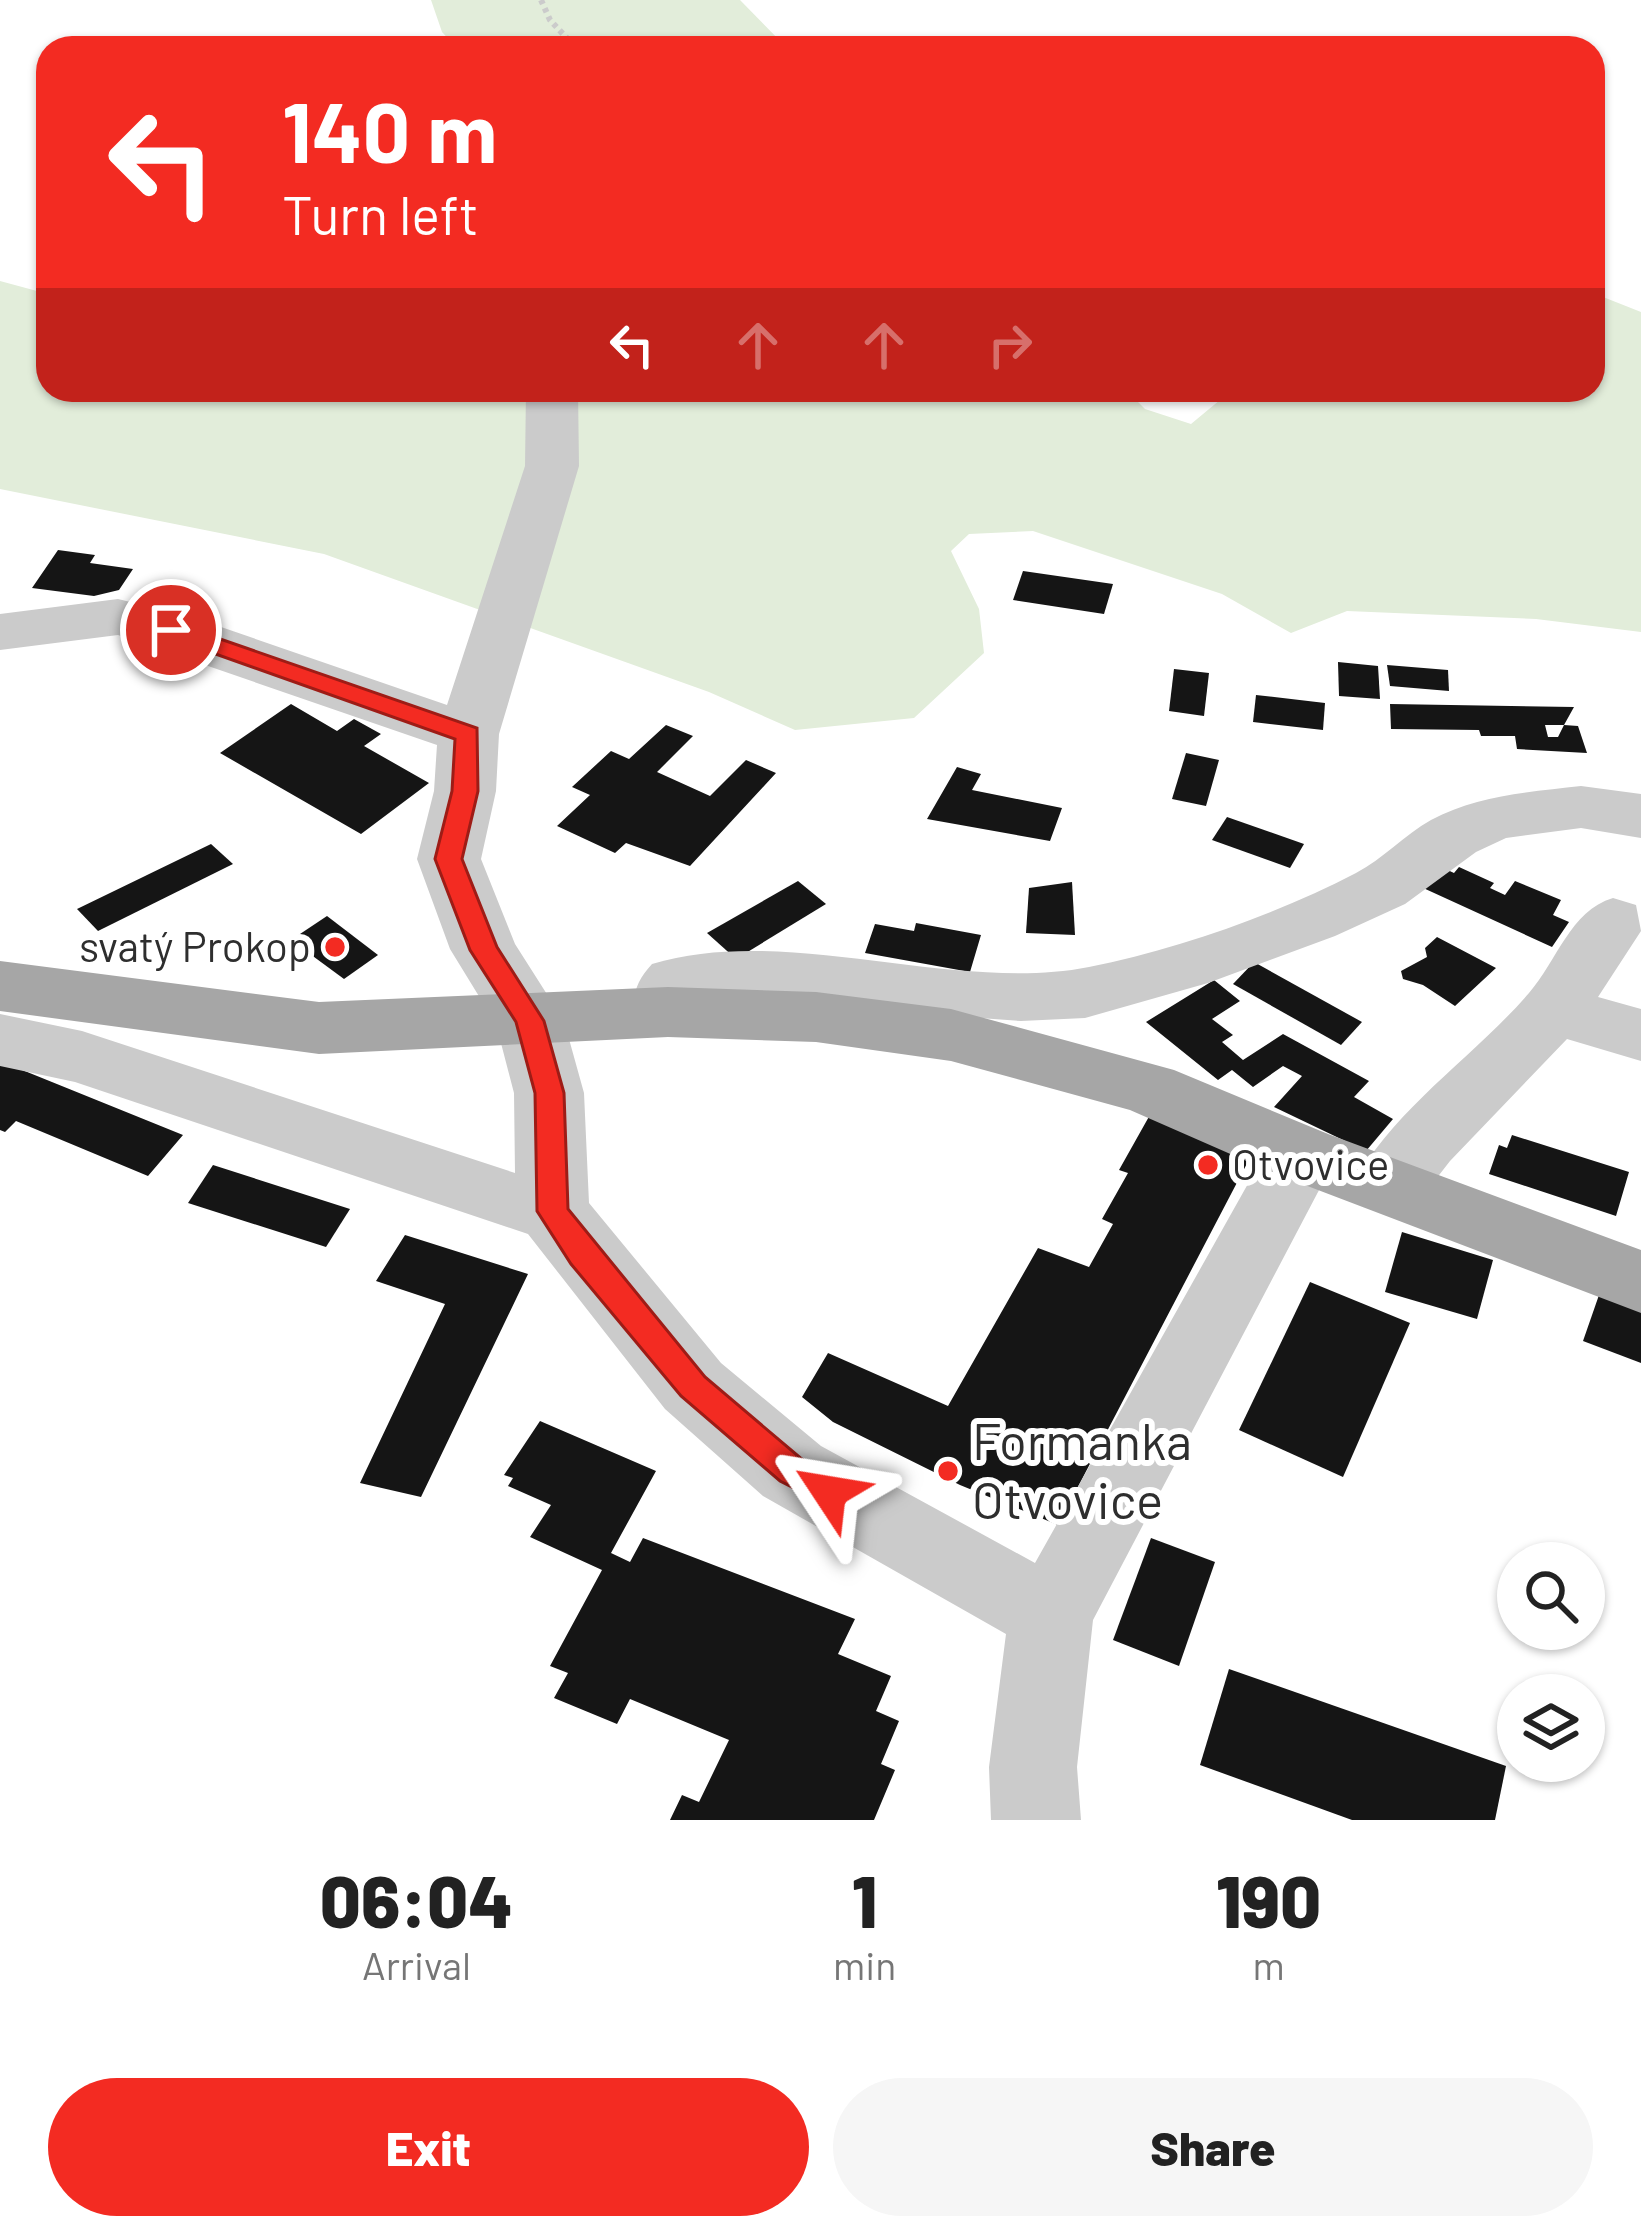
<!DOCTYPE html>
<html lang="en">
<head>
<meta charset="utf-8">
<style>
  body { margin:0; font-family:Barlow,sans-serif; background:#f6f6f6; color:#222; height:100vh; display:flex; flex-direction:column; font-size:45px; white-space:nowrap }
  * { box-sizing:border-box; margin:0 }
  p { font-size:39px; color:#767676 }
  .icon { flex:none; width:66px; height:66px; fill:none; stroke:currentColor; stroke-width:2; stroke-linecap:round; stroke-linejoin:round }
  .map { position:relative; height:1820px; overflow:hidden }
  .side { display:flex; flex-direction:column; background:#fff; flex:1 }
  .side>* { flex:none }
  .hud { position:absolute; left:36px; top:36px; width:1569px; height:366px; border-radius:36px; box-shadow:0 3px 9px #0004; background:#f32b22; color:#fff; overflow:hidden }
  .fabs { position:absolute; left:1497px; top:1542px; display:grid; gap:24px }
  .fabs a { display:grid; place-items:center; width:108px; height:108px; border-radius:50%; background:#fff; box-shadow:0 3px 9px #0004; font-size:60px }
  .pin { position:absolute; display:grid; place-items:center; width:102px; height:102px; color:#fff; margin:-51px; border:6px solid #fff; border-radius:50%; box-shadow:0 3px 12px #0007 }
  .me { position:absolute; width:132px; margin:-66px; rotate:303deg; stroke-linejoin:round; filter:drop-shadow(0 0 9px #0008) }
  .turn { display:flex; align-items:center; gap:42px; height:252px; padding:0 48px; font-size:54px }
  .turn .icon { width:156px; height:156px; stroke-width:2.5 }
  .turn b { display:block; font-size:84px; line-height:102px }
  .lanes { display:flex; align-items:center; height:114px; padding:0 48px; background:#0003; justify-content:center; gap:60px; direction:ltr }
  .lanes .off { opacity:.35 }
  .eta { display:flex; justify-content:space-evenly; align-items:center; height:204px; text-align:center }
  .eta b { font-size:72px; font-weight:800; line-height:84px }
  .button { display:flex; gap:24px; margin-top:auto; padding:24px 48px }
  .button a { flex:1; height:138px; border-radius:72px; background:#f32b22; color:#fff; font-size:48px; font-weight:800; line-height:138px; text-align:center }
  .button a+a { background:#f6f6f6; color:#222 }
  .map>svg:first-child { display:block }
  .green { fill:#e2edda }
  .building { fill:#151515 }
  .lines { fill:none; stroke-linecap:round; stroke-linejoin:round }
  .path { stroke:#cbcbcb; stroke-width:6; stroke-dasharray:4.5 4.5; stroke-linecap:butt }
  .minor { fill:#cbcbcb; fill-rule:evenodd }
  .major { fill:#a6a6a6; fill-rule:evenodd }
  .route { fill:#f32b22; stroke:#9e1c16; stroke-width:3 }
  .poi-dot { fill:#f32b22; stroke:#fff; stroke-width:4.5 }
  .labels { text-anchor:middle; stroke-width:12; stroke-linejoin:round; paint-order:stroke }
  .poi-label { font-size:42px; fill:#2e2e2e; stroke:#fff; text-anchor:end }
  .near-poi-label { font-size:51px; fill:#2e2e2e; stroke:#fff; text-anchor:start }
</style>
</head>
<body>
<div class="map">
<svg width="1641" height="1820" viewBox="0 0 1641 1820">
  <rect width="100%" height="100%" fill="#fff"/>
  <!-- green -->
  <g class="green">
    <polygon points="431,0 740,0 787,48 457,48 442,32"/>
    <polygon points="0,281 48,294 48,390 1126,390 1145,409 1191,424 1232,390 1593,390 1593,293 1641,312 1641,632 1536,619 1347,611 1291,633 1222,594 1033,531 969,534 951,551 979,609 984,653 914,718 795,730 709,692 324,554 0,489"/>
  </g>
  <!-- building -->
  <g class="building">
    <polygon points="58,550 95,555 90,563 133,569 119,590 94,596 32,588"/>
    <polygon points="1023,571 1113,584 1104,614 1013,600"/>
    <polygon points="1338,662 1378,666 1380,699 1339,696"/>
    <polygon points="1387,665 1448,670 1449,691 1390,686"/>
    <polygon points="1174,669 1209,673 1204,716 1169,711"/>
    <polygon points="1256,695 1325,703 1323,730 1253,722"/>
    <polygon points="291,704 337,731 354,719 381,734 364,746 429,783 361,834 220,753"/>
    <polygon points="1390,704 1574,707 1564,725 1545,725 1548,737 1558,737 1564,725 1578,726 1587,753 1517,749 1515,736 1481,736 1479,730 1391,729"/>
    <polygon points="666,725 693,736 657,772 710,796 746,760 776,773 690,866 626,843 615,853 557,826 590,795 572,787 611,751 629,759"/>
    <polygon points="1186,753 1219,760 1206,806 1172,799"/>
    <polygon points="957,767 981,774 972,790 1062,808 1050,841 927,819"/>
    <polygon points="1227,817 1304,844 1290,868 1212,840"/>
    <polygon points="211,844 233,864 98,931 77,909"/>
    <polygon points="1439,866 1454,873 1459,867 1494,883 1490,888 1505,895 1515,881 1561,900 1553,915 1569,922 1552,947 1421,887"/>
    <polygon points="798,881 826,904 736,959 707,933"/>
    <polygon points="1072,882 1075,935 1026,933 1029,888"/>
    <polygon points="327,916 378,955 344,979 291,940"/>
    <polygon points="916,923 981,935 970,972 865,953 875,924 914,931"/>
    <polygon points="1437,937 1496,968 1455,1006 1423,985 1403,979 1401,971 1427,957 1425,948"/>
    <polygon points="1254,962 1362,1022 1341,1045 1233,984"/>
    <polygon points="1214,980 1240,1001 1212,1019 1233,1035 1222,1042 1243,1060 1283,1034 1369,1081 1354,1097 1393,1119 1366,1151 1274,1107 1302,1076 1283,1066 1253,1087 1232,1070 1218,1080 1146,1022"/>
    <polygon points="0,1061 183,1135 148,1176 16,1121 5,1132 0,1130"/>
    <polygon points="1151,1113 1253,1152 1058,1525 960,1485 833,1422 802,1397 828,1353 948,1406 1038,1248 1089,1267 1113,1224 1102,1219 1128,1173 1119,1170"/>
    <polygon points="1512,1135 1629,1172 1616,1216 1489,1174 1499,1145 1507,1148"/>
    <polygon points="213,1165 350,1209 326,1247 188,1203"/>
    <polygon points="1402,1232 1493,1260 1477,1319 1385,1292"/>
    <polygon points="405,1235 528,1274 421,1497 360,1483 445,1304 376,1281"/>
    <polygon points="1310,1282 1410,1323 1343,1477 1239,1430"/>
    <polygon points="1599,1295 1641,1311 1641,1363 1583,1341"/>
    <polygon points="540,1421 656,1471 611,1553 630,1562 643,1538 855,1619 838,1654 891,1676 876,1711 899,1721 881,1764 895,1770 874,1820 670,1820 682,1795 699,1802 729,1740 630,1699 617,1724 554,1698 568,1673 550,1666 602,1570 530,1537 551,1505 508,1486 513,1478 504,1475"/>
    <polygon points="1151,1538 1215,1562 1179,1666 1113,1640"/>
    <polygon points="1229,1669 1506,1766 1495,1820 1352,1820 1200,1765"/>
  </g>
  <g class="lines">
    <!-- path -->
    <polyline class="path" points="541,0 550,20 576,48"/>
    <!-- minor -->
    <g class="minor">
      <polygon points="526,390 578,390 579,466 499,734 496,791 481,859 515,944 564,1021 584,1093 589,1203 721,1363 821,1446 1035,1563 1276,1134 1302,1126 1328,1134 1338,1154 1093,1620 1077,1767 1081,1820 991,1820 989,1767 1006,1634 763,1496 665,1409 528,1234 75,1082 0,1066 0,1014 82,1031 515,1173 514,1093 496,1024 450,949 417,859 434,791 437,745 118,635 0,650 0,614 118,599 192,617 447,705 525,466"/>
      <path d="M1581 786 1641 794V838L1581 828 1506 838 1476 852 1405 904 1335 936 1208 983 1085 1018 1021 1021 715 999 702 1001 692 1030 668 1037 644 1030C629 1004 632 986 652 964 787 923 953 994 1089 967 1178 949 1275 915 1356 873 1383 859 1404 835 1431 820 1477 795 1530 792 1581 786Z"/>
      <path d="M1613 898 1636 905 1641 931 1598 997 1641 1009V1061L1567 1039 1450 1161 1415 1206 1389 1215 1363 1206 1352 1186C1394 1108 1472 1059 1529 993 1557 961 1570 911 1613 898Z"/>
    </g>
    <!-- major -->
    <polygon class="major" points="0,961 319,1002 668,987 816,992 951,1009 1174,1070 1328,1134 1641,1250 1641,1313 1276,1174 1130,1110 951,1061 816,1042 668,1037 319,1054 0,1011"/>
  </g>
  <!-- route -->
  <polygon class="route" points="171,622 477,728 478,791 462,859 497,947 544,1021 564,1093 568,1209 705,1377 804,1461 841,1481 846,1492 841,1502 829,1506 780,1481 681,1396 571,1264 537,1211 535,1093 516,1022 470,950 435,859 452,791 455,739 162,635 159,630"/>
  <!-- markers -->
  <g class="poi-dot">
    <circle cx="335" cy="947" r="12"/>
    <circle cx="1208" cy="1165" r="12"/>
    <circle cx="948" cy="1471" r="12"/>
  </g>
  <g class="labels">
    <!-- poi labels -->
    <g class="poi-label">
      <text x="311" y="962">svatý Prokop</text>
      <text x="1232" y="1180" text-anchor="start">Otvovice</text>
    </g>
    <!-- near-poi labels -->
    <g class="near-poi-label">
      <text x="972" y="1460">Formanka<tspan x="972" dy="59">Otvovice</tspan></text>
    </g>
  </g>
</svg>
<div class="fabs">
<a><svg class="icon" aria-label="search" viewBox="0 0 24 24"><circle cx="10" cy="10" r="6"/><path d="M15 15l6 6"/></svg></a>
<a><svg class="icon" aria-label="layers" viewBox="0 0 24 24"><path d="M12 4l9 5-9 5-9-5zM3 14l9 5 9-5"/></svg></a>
</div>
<div class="pin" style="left:171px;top:630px;background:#d93025"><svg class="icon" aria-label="arrive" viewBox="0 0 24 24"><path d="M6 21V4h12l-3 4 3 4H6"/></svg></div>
<svg class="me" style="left:829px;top:1492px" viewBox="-20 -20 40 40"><path d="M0-17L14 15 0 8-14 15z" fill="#f32b22" stroke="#fff" stroke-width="4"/></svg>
<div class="hud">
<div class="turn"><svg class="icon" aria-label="left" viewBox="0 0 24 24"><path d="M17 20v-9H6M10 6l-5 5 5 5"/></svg><div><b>140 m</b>Turn left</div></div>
<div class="lanes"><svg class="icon" aria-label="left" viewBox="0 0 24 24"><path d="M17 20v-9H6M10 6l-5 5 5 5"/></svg><svg class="icon off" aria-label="ahead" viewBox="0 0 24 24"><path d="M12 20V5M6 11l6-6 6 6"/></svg><svg class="icon off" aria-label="ahead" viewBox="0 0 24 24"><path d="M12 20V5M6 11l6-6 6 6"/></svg><svg class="icon off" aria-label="right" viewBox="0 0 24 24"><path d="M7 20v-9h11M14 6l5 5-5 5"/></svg></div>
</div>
</div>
<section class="side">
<div class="eta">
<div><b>06:04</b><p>Arrival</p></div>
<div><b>1</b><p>min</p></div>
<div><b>190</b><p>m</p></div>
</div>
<div class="button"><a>Exit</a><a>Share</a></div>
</section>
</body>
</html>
